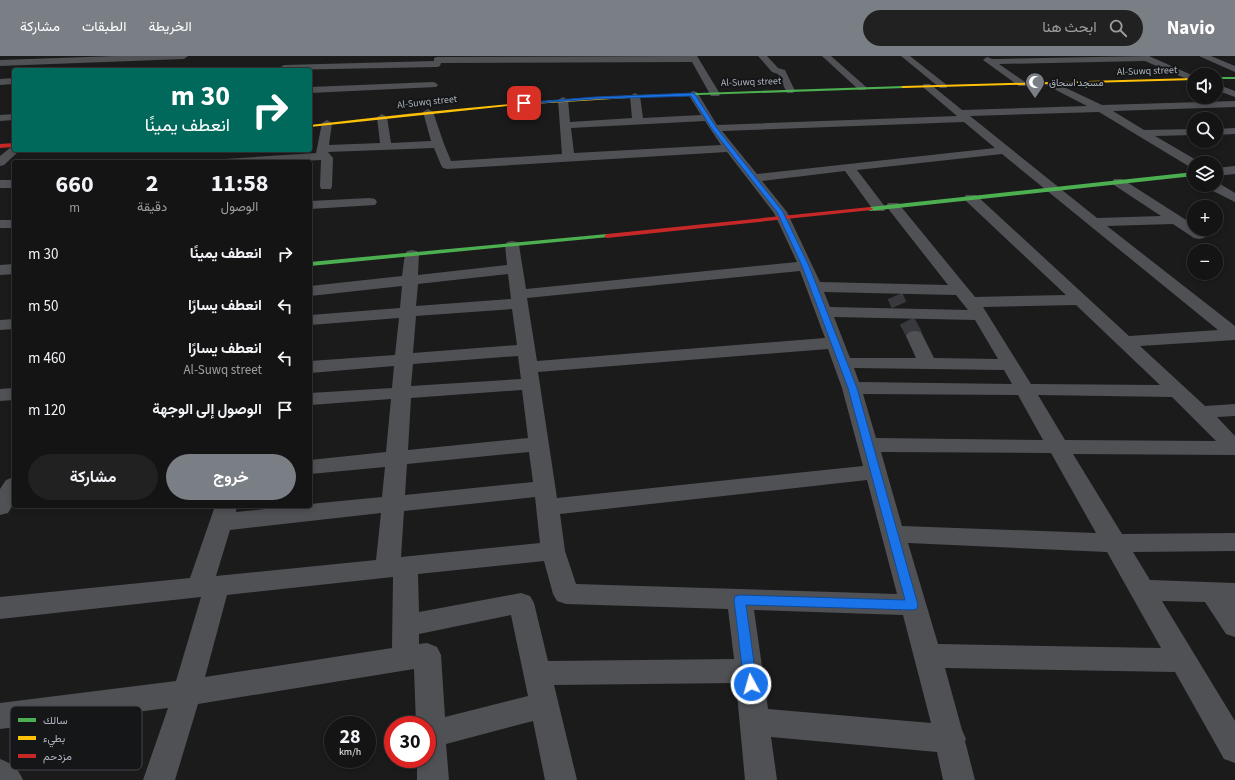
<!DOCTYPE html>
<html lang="ar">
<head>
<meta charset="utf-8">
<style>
  body { margin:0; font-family:"Source Sans 3",Vazirmatn,sans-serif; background:#212122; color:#f1f3f6; direction:rtl; height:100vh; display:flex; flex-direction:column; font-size:15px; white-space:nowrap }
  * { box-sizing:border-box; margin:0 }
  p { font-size:13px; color:#9d9ea0 }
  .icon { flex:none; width:22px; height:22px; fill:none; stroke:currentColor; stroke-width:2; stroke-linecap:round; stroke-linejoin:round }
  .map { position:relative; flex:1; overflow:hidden; direction:ltr }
  .details { position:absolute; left:12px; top:104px; width:300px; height:348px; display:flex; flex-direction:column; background:#141415; border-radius:4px; box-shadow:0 2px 6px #0003,0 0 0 1px #333334; direction:rtl }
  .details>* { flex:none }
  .guide { position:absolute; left:12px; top:12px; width:300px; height:84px; border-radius:4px; box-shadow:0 2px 6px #0003,0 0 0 1px #333334; direction:rtl; background:#00695c; color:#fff; overflow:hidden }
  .buttons { position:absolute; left:1187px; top:12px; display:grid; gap:8px }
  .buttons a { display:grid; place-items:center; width:36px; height:36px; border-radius:50%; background:#141415; box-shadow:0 2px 6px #0003,0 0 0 1px #333334; font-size:20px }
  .speed { position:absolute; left:324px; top:660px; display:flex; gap:8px; font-size:20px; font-weight:700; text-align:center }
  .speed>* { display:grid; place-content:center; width:52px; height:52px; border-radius:50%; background:#141415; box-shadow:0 2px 6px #0003,0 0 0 1px #333334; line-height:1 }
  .speed small { font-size:10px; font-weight:400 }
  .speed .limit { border:6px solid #d22; background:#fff; color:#111 }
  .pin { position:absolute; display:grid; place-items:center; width:34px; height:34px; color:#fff; margin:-17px; border-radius:8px; box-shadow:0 2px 6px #0006 }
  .me { position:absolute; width:44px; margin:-22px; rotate:354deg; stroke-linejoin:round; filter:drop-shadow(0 0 3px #0008) }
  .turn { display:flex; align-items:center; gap:14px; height:84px; padding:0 16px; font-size:18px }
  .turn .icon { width:52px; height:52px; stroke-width:2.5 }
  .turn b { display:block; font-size:28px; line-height:34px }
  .eta { display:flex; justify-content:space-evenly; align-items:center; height:68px; text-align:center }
  .eta b { font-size:24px; font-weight:700; line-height:28px }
  .cta { display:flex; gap:8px; margin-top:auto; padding:8px 16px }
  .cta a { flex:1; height:46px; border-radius:24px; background:#7a7e85; color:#fff; font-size:16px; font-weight:700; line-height:46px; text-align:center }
  .cta a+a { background:#212122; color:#f1f3f6 }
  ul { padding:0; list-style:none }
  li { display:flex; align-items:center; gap:12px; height:52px; padding:0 16px }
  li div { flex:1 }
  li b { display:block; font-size:15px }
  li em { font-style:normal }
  header { display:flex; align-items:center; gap:24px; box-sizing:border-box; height:56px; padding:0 20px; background:#7a7e85; color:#fff }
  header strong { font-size:19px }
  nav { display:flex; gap:22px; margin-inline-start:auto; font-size:14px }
  .search { width:280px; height:36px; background:#212122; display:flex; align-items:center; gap:10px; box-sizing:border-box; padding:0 14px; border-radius:22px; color:#9d9ea0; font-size:15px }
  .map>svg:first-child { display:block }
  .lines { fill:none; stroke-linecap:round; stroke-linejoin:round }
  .street-tunnel { stroke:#38393c; stroke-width:16; stroke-dasharray:16 8; stroke-linecap:butt }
  .street { fill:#4f5155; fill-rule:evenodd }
  .fast { fill:#4caf50; fill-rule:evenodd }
  .slow { fill:#ffc107; fill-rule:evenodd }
  .jam { fill:#c62828; fill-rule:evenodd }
  .route { fill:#1a73e8; stroke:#114b97 }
  .labels { text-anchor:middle; stroke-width:4; stroke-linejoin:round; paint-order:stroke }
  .far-street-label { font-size:10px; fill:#adb3bd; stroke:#151618 }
  .far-poi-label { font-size:10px; fill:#adb3bd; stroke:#151618; text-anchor:start }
  .key { fill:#151618; stroke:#43454a; stroke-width:1 }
  .key-label { font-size:11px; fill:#adb3bd }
</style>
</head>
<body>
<header>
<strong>Navio</strong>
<div class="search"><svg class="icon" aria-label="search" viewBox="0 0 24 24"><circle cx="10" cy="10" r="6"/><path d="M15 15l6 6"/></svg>ابحث هنا</div>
<nav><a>الخريطة</a><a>الطبقات</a><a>مشاركة</a></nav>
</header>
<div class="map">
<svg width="1235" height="724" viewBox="0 0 1235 724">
  <rect width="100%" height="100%" fill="#1b1b1c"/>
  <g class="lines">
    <!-- street-tunnel -->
    <g class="street-tunnel">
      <polyline points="895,240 899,249"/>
      <polyline points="907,265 915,280"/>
    </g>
    <!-- street -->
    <g class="street">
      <polygon points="115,0 188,0 184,3 0,10 0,4"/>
      <polygon points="697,0 720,38 719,40 711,40 692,6 441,7 440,10 437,11 281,14 279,12 284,9 434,5 434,2 437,1"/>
      <polygon points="758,0 767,0 778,12 785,14 795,35 793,37 787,37 778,18 772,16"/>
      <polygon points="822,0 831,0 865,30 867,32 865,34 859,34"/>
      <polygon points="901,0 910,0 948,30 946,32 940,32"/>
      <polygon points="1149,0 1194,20 1194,26 1145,5 999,8 1025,26 1027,28 1025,30 1019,30 983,4 987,1 992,3"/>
      <polygon points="1199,0 1211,0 1235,10 1235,16"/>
      <polygon points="14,22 14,28 0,29 0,23"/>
      <path d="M1051 25 1102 49 1235 45V51L1113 55 1144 74 1194 73V79L1155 80 1198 105 1199 107H1194V112L1190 111 1099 56 970 60 1097 162 1161 160 1114 129 1112 126 1114 123H1122L1194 169V173H1199L1206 179 1204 182 1199 183 1194 182 1173 168 1107 170 1235 270V284L1140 290 1205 350 1235 348V360L1217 361 1235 380V399L1073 398 1122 478 1235 477V495L1133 496 1150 524 1235 527V581L1226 578 1205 546 1162 545 1235 665V707L1224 703 1175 616 945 612 962 674 966 683 965 685 975 724H943L937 696 771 681 777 724H745L736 627 554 629 577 724H545L533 665 446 688 449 724H417V703H427V669H416L414 613 198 648 175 724H143L168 652 0 673V647L176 625 201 541 0 563V541L190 522 215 450H237L236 456 294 450H310V448L382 441 385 411 310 418V404L386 396 391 343 310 349V337L392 332 394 310 310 317V305L395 299 399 262 310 269V259L400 252 402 230 310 240V230L402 220 405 198 407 195 412 194 417 195 419 198 418 219 507 209 505 189 507 186 512 185 517 186 519 189 526 233 797 206 774 157 727 96 447 113 443 112 441 109 434 92 328 96 333 102 332 130 331 133H321L320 130 321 104 285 106H223L225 103 316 97 322 67 327 64 332 67 329 89 380 87 377 61 382 58 387 61 391 87 431 85 423 56 428 53 433 56 444 88 451 105 562 98 558 44 563 41 568 44 570 66 632 62 630 40 635 37 640 40 643 62 701 59 688 38 693 35 697 36 717 69 957 60 924 32 922 30 924 28H930L962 54 1087 50 1048 30 1046 28 1048 26ZM705 65 721 89 574 97 571 72ZM964 66 995 92 757 118 722 75ZM1002 98 1218 274 1129 280 976 139H966L964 142 966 145 1066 239 975 241 898 147H888L886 150 948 229 820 226 787 156 762 125 845 115 874 155H884L886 152 857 114ZM800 215 825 282 537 305 527 242ZM508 218 511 243 416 250 418 228ZM824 236 956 239 968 254 830 251ZM1076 249 1160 329 1031 328 983 251ZM512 253 517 289 413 297 416 260ZM834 261 975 264 998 303 934 302 921 276 915 275 909 276 906 280 916 302H850ZM828 293 842 332 863 410 557 442 538 316ZM518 300 521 323 411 330 413 308ZM854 312 1004 314 1012 328 859 326ZM522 334 528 382 408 394 411 342ZM863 338 1018 339 1043 384 876 382ZM1038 339 1172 341 1216 385 1065 384ZM529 396 533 426 405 439 407 408ZM881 396 1051 397 1096 477 902 470ZM867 424 897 538 576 528 565 495 560 458ZM535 441 540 487 401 501 404 455ZM381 457 376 504 216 520 230 474ZM908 487 1107 496 1161 592 938 588ZM544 505 553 538 557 545 566 548 728 553 734 603 548 605 534 547 530 540 521 537 419 556 418 518ZM393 521 392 592 205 621 227 539ZM754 554 903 559 931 667 768 653ZM511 559 528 640 445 661 441 599 437 591 427 587 419 588V578Z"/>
      <polygon points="433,26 436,27 438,29 436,31 310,37 310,31"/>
      <polygon points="1216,28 1235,35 1235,41 1216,34"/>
      <polygon points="14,58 14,64 0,65 0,59"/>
      <polygon points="1235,72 1235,78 1216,79 1216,73"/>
      <polygon points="14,91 14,94 20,94 18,96 4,109 0,110 0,100 10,92"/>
      <polygon points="1235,110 1235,118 1216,120 1216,112"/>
      <rect x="0" y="124" width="14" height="8"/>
      <polygon points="1217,126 1235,137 1235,146 1207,132 1206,129 1216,129"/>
      <polygon points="370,142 375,143 377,146 375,149 310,153 310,145"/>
      <rect x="0" y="164" width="14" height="8"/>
      <polygon points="14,208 14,218 0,219 0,209"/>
      <polygon points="14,263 14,273 0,274 0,264"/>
      <polygon points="14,332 14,344 0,345 0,333"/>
      <polygon points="14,421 14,447 8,457 0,459 0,433 6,424"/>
      <path d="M0 703C13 708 17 711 23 724H0Z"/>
    </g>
    <!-- fast -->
    <g class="fast">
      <rect x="1216" y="21" width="19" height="2"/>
      <polygon points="903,30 905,32 642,41 640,40 642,39"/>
      <polygon points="1194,116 1194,120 870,155 867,153 870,151"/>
      <polygon points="607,178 609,179 609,181 310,210 310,206"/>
    </g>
    <!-- slow -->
    <g class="slow">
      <polygon points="1194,22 1194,24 903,32 901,31 903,30"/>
      <path d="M642 39 644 41 517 49 310 71V69C420 56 531 44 642 39Z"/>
    </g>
    <!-- jam -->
    <g class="jam">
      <polygon points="14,87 14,91 0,92 0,88"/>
      <polygon points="870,151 873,153 872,154 607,182 604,180 607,178"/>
    </g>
  </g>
  <!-- route -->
  <polygon class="route" points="694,37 716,71 783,156 809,210 857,332 918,549 917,553 912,554 746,549 757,628 755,632 751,633 746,632 744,628 734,544 735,540 740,539 905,544 848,332 802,210 777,156 712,73 691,40 595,43 524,48 522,47 595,41"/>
  <!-- icons -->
  <defs>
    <g id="mosque-pin" transform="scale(1)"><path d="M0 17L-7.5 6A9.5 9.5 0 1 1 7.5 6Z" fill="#7a7e85" stroke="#151618"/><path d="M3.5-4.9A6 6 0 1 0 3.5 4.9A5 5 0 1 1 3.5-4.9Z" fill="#fff"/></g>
  </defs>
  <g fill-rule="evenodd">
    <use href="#mosque-pin" x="1035" y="26"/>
  </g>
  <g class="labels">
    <!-- far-street labels -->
    <g class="far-street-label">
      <text transform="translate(1147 14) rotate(-2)" y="4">Al-Suwq street</text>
      <text transform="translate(751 25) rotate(-2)" y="4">Al-Suwq street</text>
      <text transform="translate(427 45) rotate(-6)" y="4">Al-Suwq street</text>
    </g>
    <!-- far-poi labels -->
    <g class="far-poi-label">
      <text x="1049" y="30">مسجد اسحاق</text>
    </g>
  </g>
  <!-- legend -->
  <rect x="10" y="650" width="132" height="64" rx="6" class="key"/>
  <rect x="18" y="662" width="18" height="4" fill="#4caf50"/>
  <rect x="18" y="680" width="18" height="4" fill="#ffc107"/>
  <rect x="18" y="698" width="18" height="4" fill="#c62828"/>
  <g class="key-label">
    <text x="43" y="668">سالك</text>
    <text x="43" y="686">بطيء</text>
    <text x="43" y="704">مزدحم</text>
  </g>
</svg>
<div class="buttons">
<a><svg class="icon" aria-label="sound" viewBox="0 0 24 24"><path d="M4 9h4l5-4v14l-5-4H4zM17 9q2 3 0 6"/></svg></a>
<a><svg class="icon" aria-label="search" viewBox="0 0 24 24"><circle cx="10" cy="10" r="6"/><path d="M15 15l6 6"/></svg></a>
<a><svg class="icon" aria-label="layers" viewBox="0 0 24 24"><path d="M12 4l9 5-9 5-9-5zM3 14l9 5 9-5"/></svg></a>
<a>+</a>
<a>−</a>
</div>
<div class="speed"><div>28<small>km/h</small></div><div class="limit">30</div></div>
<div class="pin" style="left:524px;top:47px;background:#d93025"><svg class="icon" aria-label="arrive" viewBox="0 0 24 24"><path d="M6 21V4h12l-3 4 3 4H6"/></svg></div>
<svg class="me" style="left:751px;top:628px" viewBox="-20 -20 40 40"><circle r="17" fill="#1a73e8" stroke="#fff" stroke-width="3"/><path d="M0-11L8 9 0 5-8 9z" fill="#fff"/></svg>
<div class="guide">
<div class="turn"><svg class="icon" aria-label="right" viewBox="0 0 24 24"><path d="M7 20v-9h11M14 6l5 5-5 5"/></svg><div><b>30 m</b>انعطف يمينًا</div></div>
</div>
<section class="details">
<div class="eta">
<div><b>11:58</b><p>الوصول</p></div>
<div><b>2</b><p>دقيقة</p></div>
<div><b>660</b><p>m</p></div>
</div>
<ul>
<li><svg class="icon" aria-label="right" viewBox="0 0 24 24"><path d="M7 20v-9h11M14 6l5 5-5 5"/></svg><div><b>انعطف يمينًا</b></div><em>30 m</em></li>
<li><svg class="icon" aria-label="left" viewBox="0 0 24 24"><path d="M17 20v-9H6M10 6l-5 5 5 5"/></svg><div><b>انعطف يسارًا</b></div><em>50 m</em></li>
<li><svg class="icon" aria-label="left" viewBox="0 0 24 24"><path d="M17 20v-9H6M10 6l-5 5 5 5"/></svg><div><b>انعطف يسارًا</b><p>Al-Suwq street</p></div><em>460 m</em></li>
<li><svg class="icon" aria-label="arrive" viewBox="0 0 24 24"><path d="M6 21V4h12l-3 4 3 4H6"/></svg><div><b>الوصول إلى الوجهة</b></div><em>120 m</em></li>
</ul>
<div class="cta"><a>خروج</a><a>مشاركة</a></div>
</section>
</div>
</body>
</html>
